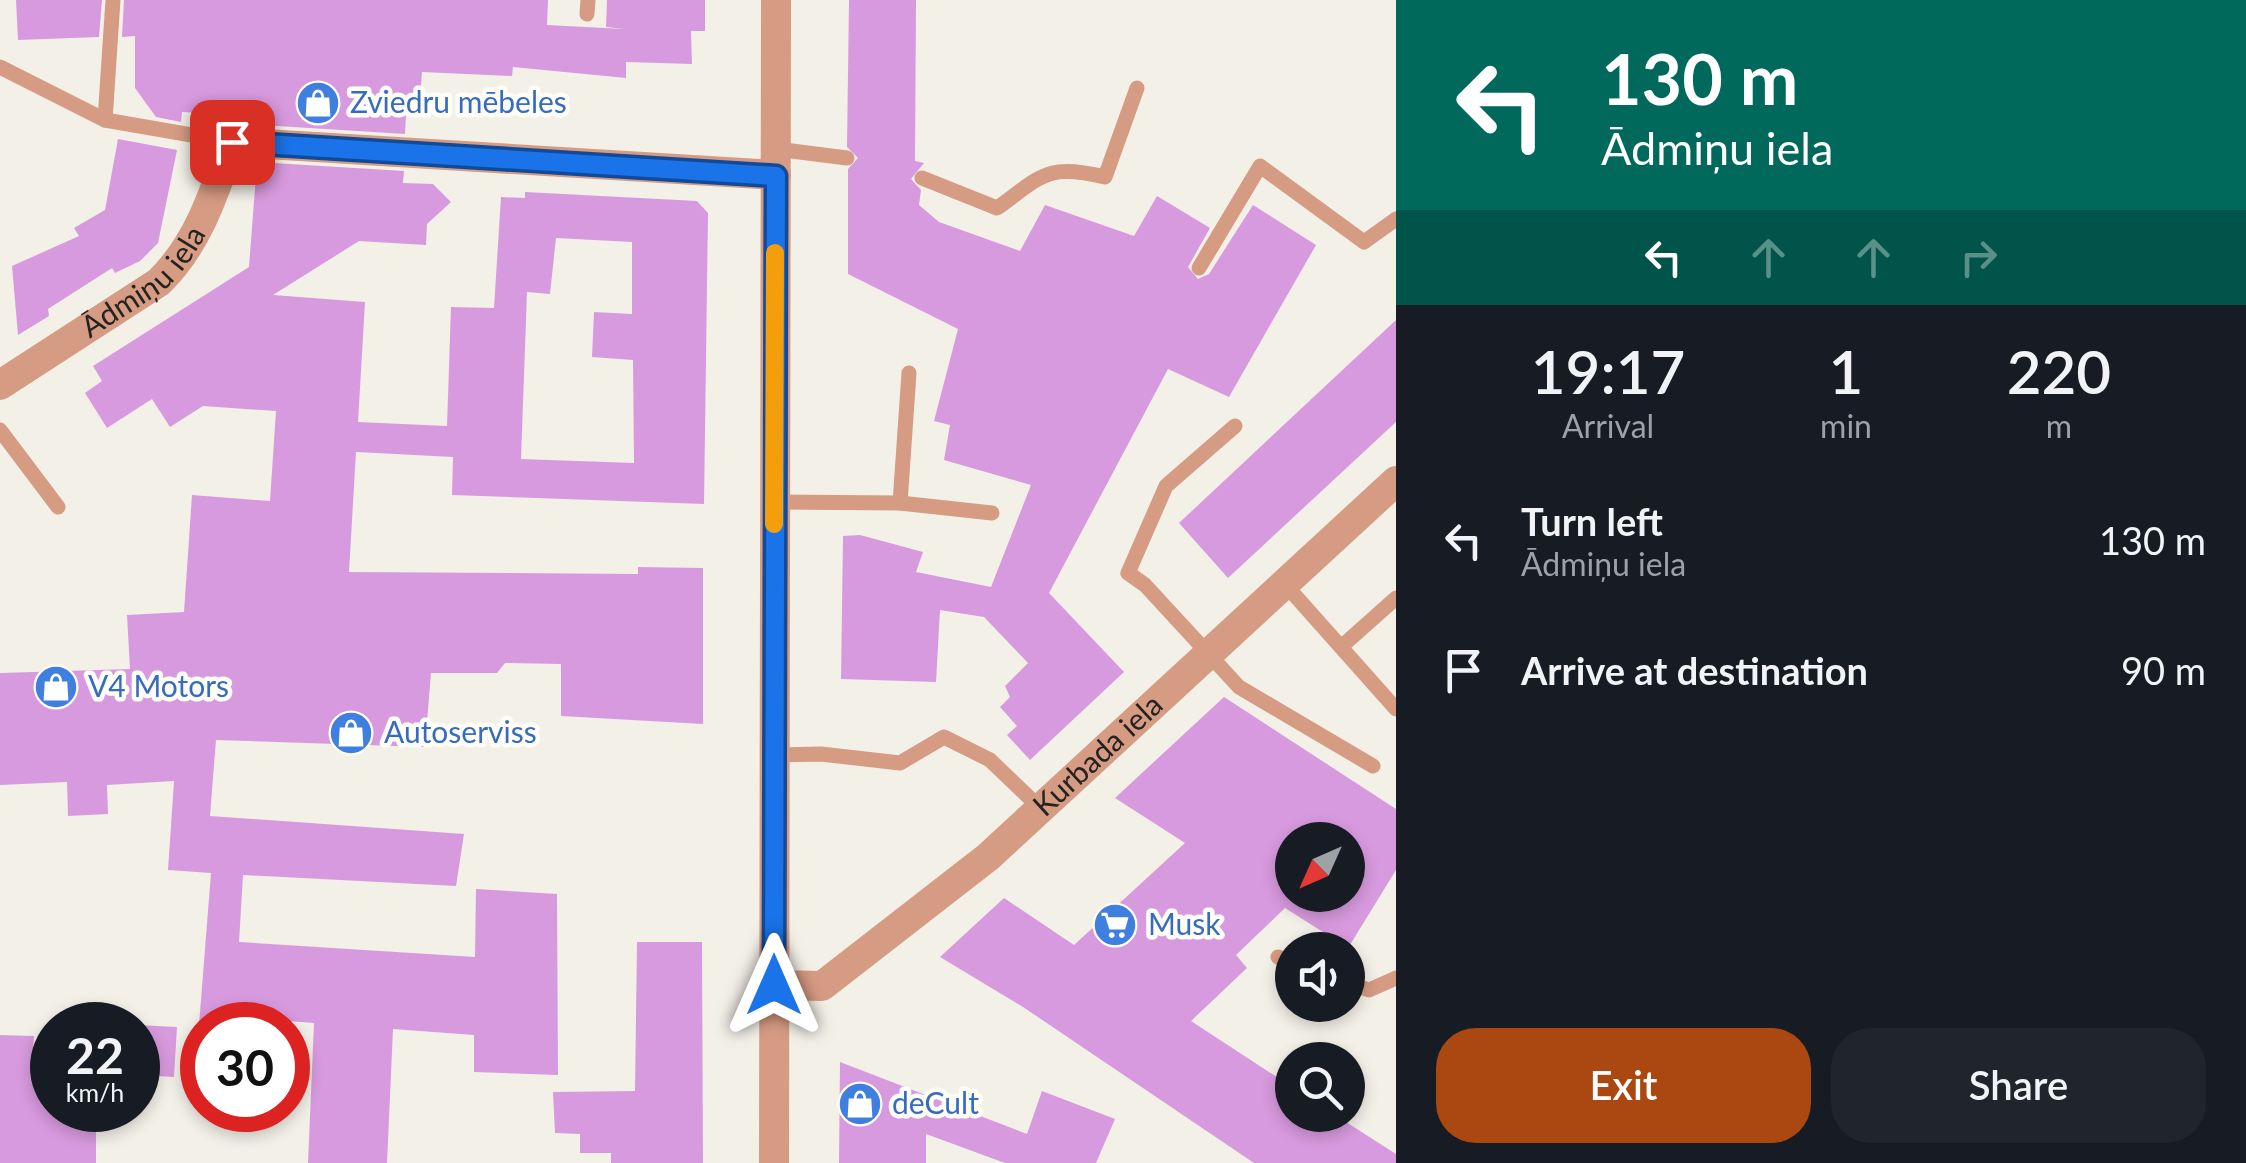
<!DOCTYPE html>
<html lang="en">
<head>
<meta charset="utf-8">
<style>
  body { margin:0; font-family:Lato,sans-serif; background:#20242c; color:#f1f3f6; height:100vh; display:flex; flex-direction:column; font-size:38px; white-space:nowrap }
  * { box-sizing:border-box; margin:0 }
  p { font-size:32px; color:#9ea1a6 }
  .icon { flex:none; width:55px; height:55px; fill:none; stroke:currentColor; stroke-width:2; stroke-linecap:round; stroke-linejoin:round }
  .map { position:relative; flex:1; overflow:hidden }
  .drawer { display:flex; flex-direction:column; background:#171b24; width:850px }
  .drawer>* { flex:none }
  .guide { background:#00695c; color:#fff; overflow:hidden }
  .needle { width:65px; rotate:225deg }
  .buttons { position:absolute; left:1275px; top:822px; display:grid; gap:20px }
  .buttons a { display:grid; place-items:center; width:90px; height:90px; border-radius:50%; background:#171b24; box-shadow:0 5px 15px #0003; font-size:50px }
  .speed { position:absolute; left:30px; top:1002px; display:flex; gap:20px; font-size:50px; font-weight:700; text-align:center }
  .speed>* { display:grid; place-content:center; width:130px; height:130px; border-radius:50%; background:#171b24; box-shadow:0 5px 15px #0003; line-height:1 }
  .speed small { font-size:25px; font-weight:400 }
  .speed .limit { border:15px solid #d22; background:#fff; color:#111 }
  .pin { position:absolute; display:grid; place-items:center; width:85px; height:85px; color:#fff; margin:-42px; border-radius:20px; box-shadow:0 5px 15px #0006 }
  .me { position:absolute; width:110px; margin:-55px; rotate:0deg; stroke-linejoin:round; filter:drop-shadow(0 0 8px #0008) }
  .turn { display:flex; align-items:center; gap:35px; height:210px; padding:0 40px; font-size:45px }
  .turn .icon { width:130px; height:130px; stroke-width:2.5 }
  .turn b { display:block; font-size:70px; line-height:85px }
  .lanes { display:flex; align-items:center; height:95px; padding:0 40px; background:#0003; justify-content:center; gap:50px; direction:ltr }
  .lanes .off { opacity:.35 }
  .eta { display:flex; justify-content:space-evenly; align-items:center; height:170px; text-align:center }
  .eta b { font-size:60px; font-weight:600; line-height:70px }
  .primary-button { display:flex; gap:20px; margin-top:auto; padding:20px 40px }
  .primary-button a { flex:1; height:115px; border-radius:40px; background:#ab4812; color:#fff; font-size:40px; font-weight:600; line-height:115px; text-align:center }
  .primary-button a+a { background:#20242c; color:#f1f3f6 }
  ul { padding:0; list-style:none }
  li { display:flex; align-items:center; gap:30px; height:130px; padding:0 40px }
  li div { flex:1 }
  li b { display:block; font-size:38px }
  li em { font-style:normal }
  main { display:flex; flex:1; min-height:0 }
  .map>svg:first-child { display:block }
  .building { fill:#d89ade; fill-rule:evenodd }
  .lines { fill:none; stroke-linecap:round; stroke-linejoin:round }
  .lane { stroke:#d69b83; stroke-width:15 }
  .street { stroke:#d69b83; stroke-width:30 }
  .route-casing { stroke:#114b97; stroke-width:25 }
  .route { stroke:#1a73e8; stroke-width:18 }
  .slow { stroke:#f59e0b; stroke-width:18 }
  .labels { text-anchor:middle; stroke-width:9; stroke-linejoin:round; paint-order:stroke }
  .shop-label { font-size:30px; fill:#366cbe; stroke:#fffdf8; text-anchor:start }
  .street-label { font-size:30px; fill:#242320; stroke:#fffdf8 }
</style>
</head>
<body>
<main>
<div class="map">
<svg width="1396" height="1163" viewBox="0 0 1396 1163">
  <rect width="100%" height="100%" fill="#f3f0e8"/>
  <!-- building -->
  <g class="building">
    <polygon points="16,0 102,0 99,37 18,40"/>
    <polygon points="124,0 548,0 547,25 624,29 606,27 607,0 705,0 705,31 691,31 692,64 626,62 626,78 513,67 512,76 422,72 419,116 406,115 405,134 261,125 262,116 182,112 181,122 156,117 135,88 135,36 122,37"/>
    <polygon points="849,0 916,0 915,161 924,163 911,179 921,190 919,205 939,222 1020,251 1045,205 1134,236 1157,196 1210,228 1188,267 1198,279 1209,274 1253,205 1316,245 1229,397 1168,369 1049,593 1124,672 1030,760 1007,735 1017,726 1000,707 1010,697 1005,686 1028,663 984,617 940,610 936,682 841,679 843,536 860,535 923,552 916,572 991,587 1031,485 944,460 950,425 934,421 958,329 848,274 848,169 858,158 847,147"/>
    <polygon points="118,139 177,150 158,243 140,261 115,273 112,268 48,309 49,316 18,335 12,266 79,236 74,228 105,210"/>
    <path d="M257 162 404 171 403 183 433 184 451 202 427 224 426 245 359 241 273 295 365 302 358 422 447 426 451 307 494 308 501 197 525 198V192L697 201 708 213 704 504 452 495 453 457 356 452 349 572 638 574V567L703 568V724L561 716V664L505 663 497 673H431L425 747 216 740 210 816 464 834 456 886 243 875 239 942 475 957 476 889 557 894 558 1075 474 1072V1035L393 1029 387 1163H308L314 1023 236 1017 235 1025H199L211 873 168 870 174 781 107 785 108 814 68 816 67 782 0 785V673L130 669 127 615 184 612 192 495 270 501 276 411 203 406 170 427 152 399 107 428 85 393 102 381 93 366 249 267ZM556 238 632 242V314L594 312 592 357 633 360 634 463 521 459 527 292 550 294Z"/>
    <polygon points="1396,320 1396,422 1228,578 1179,523"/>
    <path d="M1224 697 1396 809V870L1348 948 1285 908 1236 955 1247 968 1191 1021 1292 1087V1115H1335L1396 1154V1163H1254L1023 1007 940 957 1004 898 1074 945 1185 843 1115 798ZM1292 840H1348V895H1292Z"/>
    <polygon points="637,942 702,942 703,1163 611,1163 611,1153 580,1153 580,1134 555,1133 553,1092 635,1091"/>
    <polygon points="138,1025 177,1027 174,1077 138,1075"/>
    <polygon points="0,1035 34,1036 33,1051 52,1052 52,1110 96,1110 96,1163 0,1163"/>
    <polygon points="840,1062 1027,1134 1042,1091 1115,1119 1096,1163 1005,1163 926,1134 926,1163 839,1163"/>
  </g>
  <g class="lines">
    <!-- lane -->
    <g class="lane">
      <polyline points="587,14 588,0"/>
      <polyline points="0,67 105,120 232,142"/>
      <polyline points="105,120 113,0"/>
      <polyline points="776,149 847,158"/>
      <path d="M922 178 997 208C1042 176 1046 163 1105 177L1137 88"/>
      <polyline points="1199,268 1260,166 1364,242 1396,219"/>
      <polyline points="1235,426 1166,486 1128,573 1145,585 1239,687 1373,766"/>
      <polyline points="0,430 58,507"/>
      <polyline points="774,502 900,503 992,513"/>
      <polyline points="900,503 909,373"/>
      <polyline points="1283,582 1396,709"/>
      <polyline points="1341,647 1396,598"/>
      <polyline points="774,755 821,754 900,763 944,737 990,760 1040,808"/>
      <polyline points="1278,957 1292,963"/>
      <polyline points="1348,983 1369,990 1396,978"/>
    </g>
    <!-- street -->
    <g class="street">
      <path id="s1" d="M0 385 159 282C198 244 214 193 232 142L776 175"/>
      <path id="s2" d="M774 985 822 986 988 857 1396 481"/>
      <polyline points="774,1163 776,0"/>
    </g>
  </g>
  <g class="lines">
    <!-- route casing -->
    <g class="route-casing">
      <polyline id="route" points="232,142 776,176 774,985"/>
    </g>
    <!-- route -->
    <use href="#route" class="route"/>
    <!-- slow -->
    <polyline class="slow" points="774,524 775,253"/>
  </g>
  <!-- icons -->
  <defs>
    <g id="shop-disc" transform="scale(2.25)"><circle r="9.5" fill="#3f7fe0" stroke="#fffdf8"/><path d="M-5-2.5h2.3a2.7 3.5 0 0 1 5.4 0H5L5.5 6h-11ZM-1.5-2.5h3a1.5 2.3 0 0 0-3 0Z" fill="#fff"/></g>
    <g id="supermarket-disc" transform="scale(2.25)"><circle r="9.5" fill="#3f7fe0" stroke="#fffdf8"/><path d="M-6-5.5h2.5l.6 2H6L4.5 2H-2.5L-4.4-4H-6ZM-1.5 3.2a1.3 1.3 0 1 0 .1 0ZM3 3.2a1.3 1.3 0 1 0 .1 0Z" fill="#fff"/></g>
  </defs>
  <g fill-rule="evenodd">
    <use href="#shop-disc" x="318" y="103"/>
    <use href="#shop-disc" x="56" y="687"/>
    <use href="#shop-disc" x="351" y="733"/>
    <use href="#supermarket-disc" x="1115" y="925"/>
    <use href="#shop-disc" x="860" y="1104"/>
  </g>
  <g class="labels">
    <!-- shop labels -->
    <g class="shop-label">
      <text x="350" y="113">Zviedru mēbeles</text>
      <text x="88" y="697">V4 Motors</text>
      <text x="384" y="743">Autoserviss</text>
      <text x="1148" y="935">Musk</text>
      <text x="892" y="1114">deCult</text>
    </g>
    <!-- street labels -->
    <g class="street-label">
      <text dy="10" stroke="none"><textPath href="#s1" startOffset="178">Ādmiņu iela</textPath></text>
      <text dy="10" stroke="none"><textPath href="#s2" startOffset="408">Kurbada iela</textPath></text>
    </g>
  </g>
</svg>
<div class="buttons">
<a><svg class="needle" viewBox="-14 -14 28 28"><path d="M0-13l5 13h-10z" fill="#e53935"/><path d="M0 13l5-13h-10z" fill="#9ea1a6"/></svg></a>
<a><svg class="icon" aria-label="sound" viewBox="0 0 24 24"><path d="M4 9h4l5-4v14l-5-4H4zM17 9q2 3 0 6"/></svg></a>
<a><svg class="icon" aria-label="search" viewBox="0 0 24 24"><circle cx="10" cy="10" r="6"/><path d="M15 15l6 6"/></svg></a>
</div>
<div class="speed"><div>22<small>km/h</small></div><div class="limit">30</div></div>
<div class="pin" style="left:232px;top:142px;background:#d93025"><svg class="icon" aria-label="arrive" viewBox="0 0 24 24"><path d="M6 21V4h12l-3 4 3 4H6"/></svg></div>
<svg class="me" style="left:774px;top:985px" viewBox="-20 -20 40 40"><path d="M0-17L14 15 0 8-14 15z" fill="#1a73e8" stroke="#fff" stroke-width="4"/></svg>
</div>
<section class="drawer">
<div class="guide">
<div class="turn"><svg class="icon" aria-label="left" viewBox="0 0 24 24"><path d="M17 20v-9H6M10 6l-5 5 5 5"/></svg><div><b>130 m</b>Ādmiņu iela</div></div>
<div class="lanes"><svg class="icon" aria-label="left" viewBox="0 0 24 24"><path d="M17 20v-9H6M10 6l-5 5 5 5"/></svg><svg class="icon off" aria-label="ahead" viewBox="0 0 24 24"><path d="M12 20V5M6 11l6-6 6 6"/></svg><svg class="icon off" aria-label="ahead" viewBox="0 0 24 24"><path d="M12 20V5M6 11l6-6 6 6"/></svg><svg class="icon off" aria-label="right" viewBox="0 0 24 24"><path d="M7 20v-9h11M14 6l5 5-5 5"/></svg></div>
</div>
<div class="eta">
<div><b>19:17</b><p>Arrival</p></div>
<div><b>1</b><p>min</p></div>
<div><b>220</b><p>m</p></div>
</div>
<ul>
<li><svg class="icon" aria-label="left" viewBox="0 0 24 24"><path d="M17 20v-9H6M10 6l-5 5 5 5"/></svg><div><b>Turn left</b><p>Ādmiņu iela</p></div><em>130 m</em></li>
<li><svg class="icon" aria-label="arrive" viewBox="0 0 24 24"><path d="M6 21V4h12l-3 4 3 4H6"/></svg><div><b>Arrive at destination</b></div><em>90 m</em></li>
</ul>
<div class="primary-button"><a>Exit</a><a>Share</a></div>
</section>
</main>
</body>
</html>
